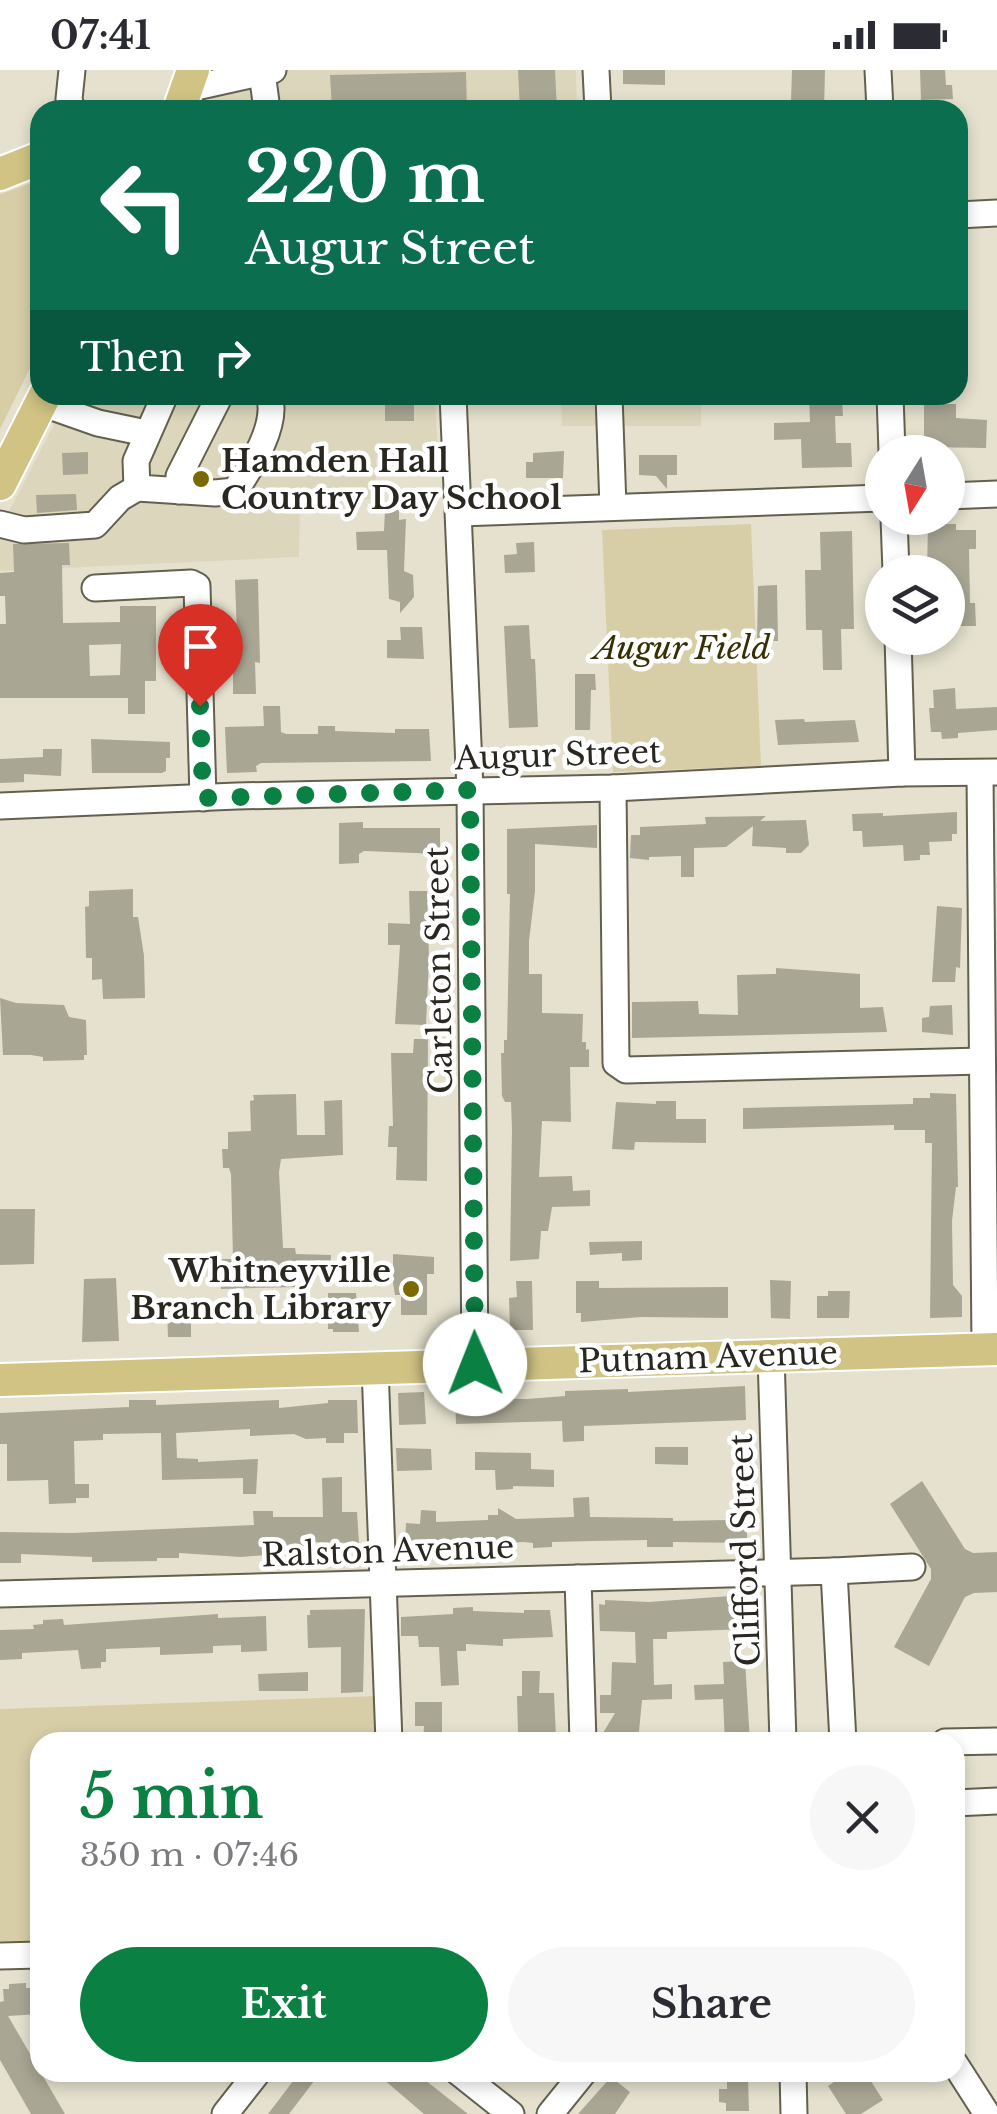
<!DOCTYPE html>
<html lang="en">
<head>
<meta charset="utf-8">
<style>
  body { margin:0; font-family:"Libre Baskerville",serif; background:#f7f7f7; color:#2b2b33; height:100vh; display:flex; flex-direction:column; font-size:38px; white-space:nowrap }
  * { box-sizing:border-box; margin:0 }
  p { font-size:32px; color:#7c7c81 }
  .icon { flex:none; width:55px; height:55px; fill:none; stroke:currentColor; stroke-width:2; stroke-linecap:round; stroke-linejoin:round }
  .map { position:relative; flex:1; overflow:hidden }
  .drawer { position:absolute; left:30px; top:1662px; width:935px; height:350px; display:flex; flex-direction:column; background:#fff; border-radius:30px; box-shadow:0 5px 15px #0003 }
  .drawer>* { flex:none }
  .top-card { position:absolute; left:30px; top:30px; width:938px; height:305px; border-radius:30px; box-shadow:0 5px 15px #0003; background:#0b6e4f; color:#fff; overflow:hidden }
  .needle { width:65px; rotate:191deg }
  .buttons { position:absolute; left:865px; top:365px; display:grid; gap:20px }
  .buttons a { display:grid; place-items:center; width:100px; height:100px; border-radius:50%; background:#fff; box-shadow:0 5px 15px #0003; font-size:50px }
  .pin { position:absolute; display:grid; place-items:center; width:85px; height:85px; color:#fff; margin:-102px -42px; border-radius:50% 50% 50% 0; rotate:-45deg; box-shadow:0 0 10px #0007 }
  .pin .icon { rotate:45deg }
  .me { position:absolute; width:110px; margin:-55px; rotate:359deg; stroke-linejoin:round; filter:drop-shadow(0 0 8px #0008) }
  .turn { display:flex; align-items:center; gap:35px; height:210px; padding:0 50px; font-size:45px }
  .turn .icon { width:130px; height:130px; stroke-width:2.5 }
  .turn b { display:block; font-size:70px; line-height:85px }
  .then { display:flex; align-items:center; height:95px; padding:0 50px; background:#0003; gap:20px; font-size:38px }
  .round { display:grid; place-items:center; flex:none; width:105px; height:105px; border-radius:52px; background:#f7f7f7 }
  .headline { display:flex; align-items:center; justify-content:space-between; height:170px; padding:0 50px }
  h1 { font-size:60px; font-weight:700; line-height:75px; color:#0b8043 }
  .button { display:flex; gap:20px; margin-top:auto; padding:20px 50px }
  .button a { flex:1; height:115px; border-radius:60px; background:#0b8043; color:#fff; font-size:40px; font-weight:700; line-height:115px; text-align:center }
  .button a+a { background:#f7f7f7; color:#2b2b33 }
  .status { display:flex; justify-content:space-between; align-items:center; height:70px; padding:0 50px; background:#fff; direction:ltr }
  .status svg { height:28px; fill:currentColor }
  .map>svg:first-child { display:block }
  .built { fill:#dcd7bc }
  .green { fill:#d7cea7 }
  .building { fill:#aaa694; fill-rule:evenodd }
  .lines { fill:none; stroke-linecap:round; stroke-linejoin:round }
  .minor-casing { stroke:#64604f; stroke-width:29 }
  .major-casing { stroke:#fff; stroke-width:36 }
  .minor { stroke:#fff; stroke-width:25 }
  .major { stroke:#d0c383; stroke-width:32 }
  .route { stroke:#0b8043; stroke-width:18; stroke-dasharray:0 32.4 }
  .poi-dot { fill:#7b6900; stroke:#fff; stroke-width:4 }
  .labels { text-anchor:middle; stroke-width:9; stroke-linejoin:round; paint-order:stroke }
  .poi-label { font-size:32px; font-weight:bold; fill:#292720; stroke:#fff; text-anchor:start }
  .park-label { font-size:32px; font-style:italic; fill:#383005; stroke:#fff }
  .street-label { font-size:32px; fill:#292720; stroke:#fff }
</style>
</head>
<body>
<div class="status"><b>07:41</b><svg viewBox="0 0 49 12"><path d="M0 12V9h3v3zM5 12V6h3v6zM10 12V3h3v9zM15 12V0h3v12zM26 1h20v11H26zM47 4h2v5h-2z"/></svg></div>
<div class="map">
<svg width="997" height="2044" viewBox="0 0 997 2044">
  <rect width="100%" height="100%" fill="#e5e1ce"/>
  <!-- built -->
  <g class="built">
    <polygon points="221,0 576,0 577,40 208,40"/>
    <polygon points="69,325 435,325 438,388 376,389 376,429 300,430 299,487 0,501 0,459"/>
    <polygon points="561,325 701,325 701,356 562,356"/>
  </g>
  <!-- green -->
  <g class="green">
    <polygon points="40,110 40,278 0,359 0,124"/>
    <polygon points="751,454 761,696 613,702 602,460"/>
    <polygon points="377,1626 378,1672 40,1672 40,1871 0,1871 0,1639"/>
  </g>
  <!-- building -->
  <g class="building">
    <polygon points="518,0 555,0 557,40 520,40"/>
    <polygon points="623,0 665,0 665,15 623,14"/>
    <polygon points="792,0 825,0 824,40 795,40 796,33 791,32"/>
    <polygon points="920,0 945,0 946,15 952,15 953,29 921,30"/>
    <polygon points="466,2 467,40 332,40 330,5"/>
    <polygon points="385,325 402,325 402,330 414,330 414,351 385,351"/>
    <polygon points="809,325 834,325 834,329 842,329 843,346 835,346 836,373 851,373 852,397 802,398 801,369 774,370 774,353 810,352"/>
    <polygon points="924,334 956,334 956,348 987,350 986,378 924,377"/>
    <polygon points="564,381 563,408 526,408 526,392 533,392 533,383"/>
    <polygon points="88,382 88,404 63,405 62,383"/>
    <polygon points="639,385 677,385 677,405 667,405 667,419 656,406 639,405"/>
    <polygon points="76,424 77,440 37,443 36,425"/>
    <polygon points="385,440 399,440 399,450 406,449 404,501 413,505 414,527 400,543 400,532 389,529 387,480 357,480 356,462 384,461"/>
    <polygon points="928,454 956,454 956,460 976,460 976,479 969,479 970,533 975,533 976,556 948,556 948,502 927,502"/>
    <polygon points="852,461 854,559 841,559 842,600 823,600 822,560 806,560 805,500 821,500 820,462"/>
    <polygon points="534,472 535,502 505,503 504,485 517,484 516,473"/>
    <path d="M69 473 70 495H62L63 553 120 552V536H156V611H145V644H128V628H0V554H6L5 526H0V503L14 502 13 474ZM121 574 120 605 90 606 89 575Z"/>
    <polygon points="258,509 260,593 255,592 256,624 233,624 233,566 237,566 235,510"/>
    <polygon points="777,515 778,571 757,571 758,516"/>
    <polygon points="529,555 531,589 535,589 538,657 509,658 504,556"/>
    <polygon points="400,557 422,557 424,589 387,588 387,570 401,570"/>
    <polygon points="575,604 595,604 596,620 591,620 590,660 575,660"/>
    <polygon points="955,618 956,639 997,637 997,660 958,663 958,668 942,669 941,662 931,662 929,638 934,638 933,620"/>
    <polygon points="263,636 280,636 281,662 286,664 318,664 318,656 335,656 335,661 395,663 395,659 429,659 431,691 261,693 256,696 257,702 227,703 225,657 264,656"/>
    <polygon points="804,649 805,652 855,650 859,672 778,675 775,650"/>
    <polygon points="91,669 170,672 170,688 166,688 166,701 162,703 92,703"/>
    <polygon points="43,679 62,679 61,706 24,704 24,712 0,713 0,689 43,687"/>
    <polygon points="957,742 957,764 952,764 952,771 929,772 930,785 920,785 920,790 904,791 903,775 863,777 862,761 853,761 852,744 883,743 883,746"/>
    <polygon points="766,746 760,751 806,750 809,775 801,783 786,783 786,778 752,776 753,756 726,777 694,778 694,807 681,807 681,786 649,787 649,790 630,788 631,765 640,765 640,757 706,754 705,747"/>
    <polygon points="363,752 363,758 440,758 440,784 364,781 359,784 359,793 339,794 339,753"/>
    <polygon points="597,755 597,778 535,774 535,821 529,871 529,904 542,904 542,943 583,944 582,972 586,972 586,980 589,979 589,997 570,997 571,1052 542,1051 539,1107 572,1106 573,1121 590,1120 590,1136 552,1137 548,1161 541,1161 539,1189 510,1191 512,1060 511,1032 505,1032 502,1026 501,983 504,983 504,970 507,970 510,824 507,824 507,759"/>
    <polygon points="133,819 133,847 138,847 144,886 145,928 103,929 102,909 92,910 92,888 86,888 85,837 89,836 89,821"/>
    <polygon points="409,821 427,821 429,889 426,955 395,954 400,875 388,875 388,853 410,854"/>
    <polygon points="937,836 962,838 960,898 956,897 955,912 932,912"/>
    <polygon points="776,898 860,904 860,938 883,937 887,962 632,968 632,932 698,931 699,944 738,945 737,905 776,904"/>
    <polygon points="0,928 16,933 64,935 69,947 86,950 87,985 84,985 84,990 43,991 43,987 31,985 3,985"/>
    <polygon points="952,935 953,965 922,962 922,948 929,947 930,936"/>
    <polygon points="414,969 428,969 427,1111 396,1110 397,1077 388,1077 389,1056 393,1056 391,983 413,983"/>
    <polygon points="930,1023 956,1024 958,1117 956,1117 952,1151 953,1215 962,1226 962,1247 930,1248 932,1073 925,1073 925,1060 894,1060 894,1055 743,1059 743,1038 913,1034 913,1028 930,1028"/>
    <polygon points="296,1024 297,1065 325,1065 324,1031 342,1030 343,1085 281,1089 279,1102 283,1178 295,1178 296,1184 331,1185 330,1201 296,1200 296,1217 221,1219 220,1189 233,1189 231,1104 229,1098 223,1098 222,1079 228,1079 228,1062 251,1061 250,1031 254,1030 253,1025"/>
    <polygon points="656,1031 676,1031 676,1049 706,1049 706,1073 635,1072 634,1080 612,1079 616,1032 656,1034"/>
    <polygon points="0,1139 35,1139 34,1194 0,1195"/>
    <polygon points="642,1171 642,1190 622,1191 622,1183 590,1185 589,1172"/>
    <polygon points="393,1184 434,1187 434,1204 427,1204 427,1245 401,1245 401,1225 395,1225 393,1213"/>
    <polygon points="116,1208 119,1271 82,1272 84,1209"/>
    <polygon points="770,1210 791,1211 790,1249 771,1248"/>
    <polygon points="516,1211 532,1211 533,1260 510,1260 509,1228 517,1227"/>
    <polygon points="576,1211 599,1211 599,1218 728,1217 728,1248 641,1247 581,1252 581,1243 576,1243"/>
    <polygon points="828,1221 850,1221 849,1248 817,1248 817,1226 828,1226"/>
    <polygon points="328,1223 356,1223 359,1262 333,1262 333,1259 328,1259"/>
    <polygon points="191,1240 191,1267 168,1267 167,1241"/>
    <polygon points="745,1316 746,1350 584,1356 584,1371 563,1372 562,1351 456,1354 455,1328 527,1329 565,1326 565,1321 628,1319 628,1322"/>
    <polygon points="424,1322 426,1354 399,1355 398,1323"/>
    <polygon points="129,1330 156,1330 156,1335 279,1330 279,1338 328,1333 328,1330 357,1330 358,1363 344,1363 344,1373 326,1373 326,1368 306,1369 294,1364 250,1366 250,1359 176,1363 177,1388 198,1389 198,1392 258,1389 256,1424 243,1424 243,1408 162,1410 161,1363 103,1364 103,1370 74,1371 75,1414 89,1414 89,1428 76,1428 76,1433 49,1434 48,1410 7,1411 7,1374 0,1374 0,1343 129,1337"/>
    <polygon points="655,1377 688,1377 688,1395 655,1394"/>
    <polygon points="396,1378 431,1379 432,1400 397,1401"/>
    <polygon points="475,1382 531,1383 531,1399 554,1400 554,1417 513,1416 513,1419 496,1420 495,1400 475,1400"/>
    <polygon points="342,1407 342,1442 357,1442 359,1473 311,1472 311,1477 279,1476 279,1484 241,1487 179,1483 179,1488 157,1488 157,1491 92,1492 92,1487 21,1484 21,1493 0,1493 0,1462 72,1463 254,1455 253,1441 273,1441 273,1447 323,1447 322,1408"/>
    <polygon points="922,1411 965,1479 973,1483 997,1482 997,1522 974,1523 965,1527 929,1596 894,1577 931,1509 931,1499 890,1434"/>
    <polygon points="589,1427 590,1447 673,1448 673,1451 726,1450 726,1446 747,1446 747,1473 673,1472 673,1477 647,1477 647,1470 593,1471 552,1472 552,1477 533,1478 533,1473 523,1472 464,1475 464,1481 424,1483 424,1478 405,1474 406,1453 420,1454 421,1440 436,1441 436,1452 488,1450 488,1445 498,1445 498,1438 516,1449 574,1447 573,1428"/>
    <polygon points="730,1526 730,1530 744,1529 746,1559 667,1562 667,1569 653,1569 654,1615 672,1614 672,1629 642,1630 638,1672 603,1672 603,1663 615,1643 600,1643 600,1625 611,1625 612,1592 636,1593 635,1562 600,1561 599,1534 605,1535 605,1530 649,1532"/>
    <polygon points="473,1537 473,1541 524,1543 524,1540 550,1540 553,1567 503,1569 503,1576 466,1574 466,1581 457,1581 459,1615 441,1616 439,1577 419,1577 418,1566 401,1566 401,1547 453,1544 453,1538"/>
    <polygon points="365,1539 363,1622 341,1623 341,1577 308,1578 307,1545 310,1545 310,1540"/>
    <polygon points="218,1544 218,1548 266,1546 267,1581 241,1582 241,1575 213,1576 213,1583 160,1585 160,1577 106,1579 106,1592 101,1592 101,1598 81,1599 78,1580 22,1583 22,1589 0,1590 0,1560 34,1559 33,1555 43,1554 43,1550 63,1549 64,1555"/>
    <polygon points="745,1591 750,1672 725,1672 723,1629 695,1630 694,1615 724,1614 723,1592"/>
    <polygon points="522,1601 540,1601 539,1623 554,1623 556,1668 525,1669 524,1663 518,1663 517,1626 522,1626"/>
    <polygon points="308,1602 308,1621 259,1621 258,1604"/>
    <polygon points="415,1632 442,1632 442,1672 423,1672 424,1656 415,1656"/>
    <polygon points="26,1913 26,1918 40,1918 40,1944 8,1946 65,2044 31,2044 0,1990 0,1932 4,1931 3,1919 9,1919 9,1914"/>
    <polygon points="300,2002 321,2002 289,2044 268,2044"/>
    <polygon points="375,2002 415,2002 468,2044 424,2044"/>
    <polygon points="849,2002 865,2002 883,2030 861,2044 846,2044 828,2016"/>
    <polygon points="611,2007 630,2022 615,2044 578,2044"/>
    <polygon points="727,2010 748,2010 749,2041 726,2041 726,2033 719,2032 719,2019 727,2019"/>
  </g>
  <g class="lines">
    <!-- minor casing -->
    <g class="minor-casing">
      <g id="minor">
        <polyline points="72,0 69,29 72,40"/>
        <polyline points="596,0 598,40"/>
        <polyline points="878,0 880,40"/>
        <polyline points="262,2 267,40"/>
        <polyline points="187,19 273,0"/>
        <polyline points="958,145 997,143"/>
        <path d="M165 325 136 391 137 418 215 423 235 421C251 397 279 354 269 325"/>
        <polyline points="453,325 470,720 475,1294"/>
        <polyline points="609,325 613,437"/>
        <polyline points="890,325 892,382"/>
        <polyline points="41,333 98,353 146,363"/>
        <polyline points="179,421 179,406 220,325"/>
        <polyline points="948,426 997,424"/>
        <polyline points="459,443 882,428"/>
        <polyline points="894,448 896,502"/>
        <polyline points="0,454 24,460 95,455 120,428 137,418"/>
        <polyline points="95,518 191,513 197,516 203,728"/>
        <polyline points="898,568 902,703"/>
        <polyline points="980,703 985,1279"/>
        <polyline points="613,718 616,993 626,1000 982,991"/>
        <polyline points="0,736 237,726 613,718 902,703 997,702"/>
        <polyline points="771,1286 783,1672"/>
        <polyline points="375,1297 389,1672"/>
        <polyline points="834,1501 912,1497"/>
        <polyline points="578,1508 583,1672"/>
        <polyline points="0,1524 834,1501 843,1672"/>
        <polyline points="945,1672 997,1671"/>
        <polyline points="955,1733 997,1731"/>
        <polyline points="0,1886 40,1885"/>
        <polyline points="955,1994 987,2044"/>
        <polyline points="458,2002 511,2044"/>
        <polyline points="793,2002 794,2044"/>
        <polyline points="225,2044 258,2002"/>
        <polyline points="550,2044 584,2002"/>
      </g>
    </g>
    <!-- major casing -->
    <g class="major-casing">
      <g id="major">
        <polyline points="179,40 193,0"/>
        <polyline points="0,104 40,88"/>
        <polyline points="0,414 45,325"/>
        <polyline points="0,1310 997,1279"/>
      </g>
    </g>
    <!-- minor -->
    <use href="#minor" class="minor"/>
    <!-- major -->
    <use href="#major" class="major"/>
  </g>
  <g class="lines">
    <!-- route -->
    <polyline class="route" points="200,636 203,728 470,720 475,1294"/>
  </g>
  <!-- markers -->
  <g class="poi-dot">
    <circle cx="201" cy="409" r="10"/>
    <circle cx="411" cy="1219" r="10"/>
  </g>
  <g class="labels">
    <!-- poi labels -->
    <g class="poi-label">
      <text x="221" y="402">Hamden Hall<tspan x="221" dy="37">Country Day School</tspan></text>
      <text x="391" y="1212" text-anchor="end">Whitneyville<tspan x="391" dy="37">Branch Library</tspan></text>
    </g>
    <!-- park labels -->
    <g class="park-label">
      <text x="682" y="589">Augur Field</text>
    </g>
    <!-- street labels -->
    <g class="street-label">
      <text transform="translate(558 685) rotate(-2)" y="11">Augur Street</text>
      <text transform="translate(439 900) rotate(-91)" y="11">Carleton Street</text>
      <text transform="translate(708 1287) rotate(-2)" y="11">Putnam Avenue</text>
      <text transform="translate(745 1480) rotate(-92)" y="11">Clifford Street</text>
      <text transform="translate(388 1481) rotate(-2)" y="11">Ralston Avenue</text>
    </g>
  </g>
</svg>
<div class="buttons">
<a><svg class="needle" viewBox="-14 -14 28 28"><path d="M0-13l5 13h-10z" fill="#e53935"/><path d="M0 13l5-13h-10z" fill="#7c7c81"/></svg></a>
<a><svg class="icon" aria-label="layers" viewBox="0 0 24 24"><path d="M12 4l9 5-9 5-9-5zM3 14l9 5 9-5"/></svg></a>
</div>
<div class="pin" style="left:200px;top:636px;background:#d93025"><svg class="icon" aria-label="arrive" viewBox="0 0 24 24"><path d="M6 21V4h12l-3 4 3 4H6"/></svg></div>
<svg class="me" style="left:475px;top:1294px" viewBox="-20 -20 40 40"><circle r="19" fill="#fff"/><path d="M0-13L10 11 0 6-10 11z" fill="#0b8043"/></svg>
<div class="top-card">
<div class="turn"><svg class="icon" aria-label="left" viewBox="0 0 24 24"><path d="M17 20v-9H6M10 6l-5 5 5 5"/></svg><div><b>220 m</b>Augur Street</div></div>
<div class="then">Then<svg class="icon" aria-label="right" viewBox="0 0 24 24"><path d="M7 20v-9h11M14 6l5 5-5 5"/></svg></div>
</div>
<section class="drawer">
<div class="headline"><div><h1>5 min</h1><p>350 m · 07:46</p></div><a class="round"><svg class="icon" aria-label="close" viewBox="0 0 24 24"><path d="M6 6l12 12M18 6L6 18"/></svg></a></div>
<div class="button"><a>Exit</a><a>Share</a></div>
</section>
</div>
</body>
</html>
